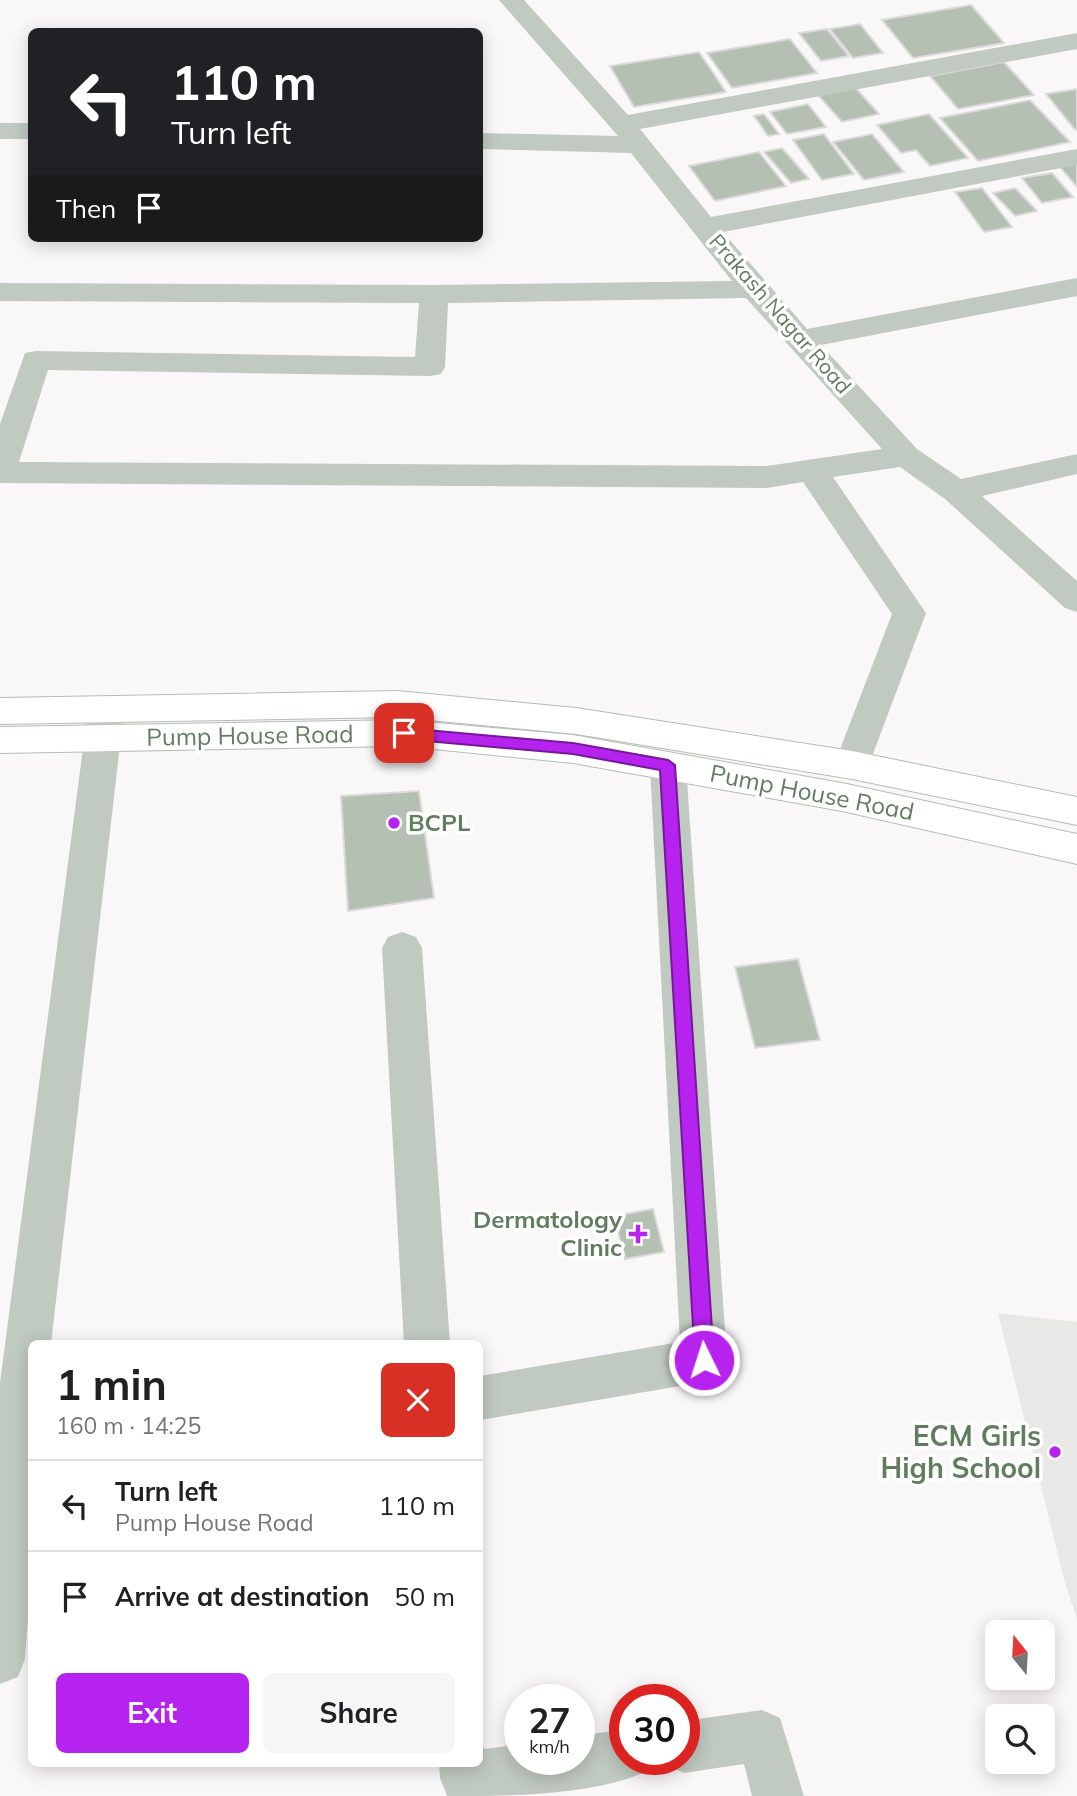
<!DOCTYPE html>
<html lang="en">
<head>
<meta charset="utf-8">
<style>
  body { margin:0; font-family:Mulish,sans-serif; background:#f6f6f6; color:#202124; height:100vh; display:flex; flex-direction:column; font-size:26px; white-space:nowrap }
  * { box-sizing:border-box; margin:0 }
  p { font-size:23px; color:#757577 }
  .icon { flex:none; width:38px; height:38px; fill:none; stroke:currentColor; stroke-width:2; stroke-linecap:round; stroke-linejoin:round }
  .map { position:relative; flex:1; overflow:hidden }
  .panel { position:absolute; left:28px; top:1340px; width:455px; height:427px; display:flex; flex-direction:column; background:#fff; border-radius:10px; box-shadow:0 4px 18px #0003 }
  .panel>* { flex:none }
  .guide { position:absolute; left:28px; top:28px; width:455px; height:214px; border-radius:10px; box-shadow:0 4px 18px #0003; background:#202124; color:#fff; overflow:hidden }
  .needle { width:46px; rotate:342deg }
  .buttons { position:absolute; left:985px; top:1620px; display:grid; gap:14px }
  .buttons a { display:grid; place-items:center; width:70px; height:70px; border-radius:10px; background:#fff; box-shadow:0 4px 18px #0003; font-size:35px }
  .speed { position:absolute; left:504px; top:1684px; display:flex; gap:14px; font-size:35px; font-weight:700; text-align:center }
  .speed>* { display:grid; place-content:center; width:91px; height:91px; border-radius:50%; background:#fff; box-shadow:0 4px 18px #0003; line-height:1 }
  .speed small { font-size:18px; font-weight:400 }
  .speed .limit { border:10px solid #d22; background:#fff; color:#111 }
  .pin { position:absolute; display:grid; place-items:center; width:60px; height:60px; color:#fff; margin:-30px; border-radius:14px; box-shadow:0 4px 10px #0006 }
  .me { position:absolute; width:77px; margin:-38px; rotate:356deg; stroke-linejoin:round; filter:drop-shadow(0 0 5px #0008) }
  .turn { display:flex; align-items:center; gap:24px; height:147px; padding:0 28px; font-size:32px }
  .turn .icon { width:91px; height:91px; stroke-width:2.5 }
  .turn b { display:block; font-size:49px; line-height:60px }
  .then { display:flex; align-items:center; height:66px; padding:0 28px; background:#0003; gap:14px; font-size:26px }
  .round { display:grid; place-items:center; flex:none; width:74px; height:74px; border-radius:10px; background:#f6f6f6 }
  .head { display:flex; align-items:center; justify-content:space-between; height:119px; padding:0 28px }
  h1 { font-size:42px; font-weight:700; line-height:52px }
  .primary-button { display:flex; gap:14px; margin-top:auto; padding:14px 28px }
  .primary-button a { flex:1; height:80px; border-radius:10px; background:#b723ee; color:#fff; font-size:28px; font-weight:700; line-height:80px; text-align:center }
  .primary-button a+a { background:#f6f6f6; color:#202124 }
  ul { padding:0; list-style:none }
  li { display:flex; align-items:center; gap:21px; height:91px; padding:0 28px; border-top:2px solid #e0e0e0 }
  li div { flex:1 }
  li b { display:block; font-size:26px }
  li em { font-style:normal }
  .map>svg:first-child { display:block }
  .built { fill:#e8e8e7 }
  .building { fill:#b3c0b2; stroke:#dcdadb; stroke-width:2 }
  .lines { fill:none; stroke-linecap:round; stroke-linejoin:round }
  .major-casing { stroke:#b2bdb2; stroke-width:2 }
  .minor { fill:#c1cac0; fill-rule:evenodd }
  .major { fill:#fff; fill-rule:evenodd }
  .route { fill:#b723ee; stroke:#77179b; stroke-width:2 }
  .poi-dot { fill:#b723ee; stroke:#fff; stroke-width:2.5 }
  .labels { text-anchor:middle; stroke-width:7; stroke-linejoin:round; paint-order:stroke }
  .far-street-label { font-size:21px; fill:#607e5e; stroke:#fff }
  .street-label { font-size:24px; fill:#607e5e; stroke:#fff }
  .poi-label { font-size:24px; font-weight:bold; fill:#607e5e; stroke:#fff; text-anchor:start }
  .near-poi-label { font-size:28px; font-weight:bold; fill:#607e5e; stroke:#fff; text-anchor:end }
</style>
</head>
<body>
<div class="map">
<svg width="1077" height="1796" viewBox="0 0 1077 1796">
  <rect width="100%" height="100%" fill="#faf7f9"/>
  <!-- built -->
  <polygon class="built" points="998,1313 1077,1322 1077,1619 1065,1583"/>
  <!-- building -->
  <g class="building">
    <polygon points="971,5 1004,43 913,58 882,20"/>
    <polygon points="860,24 883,53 853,58 830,29"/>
    <polygon points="827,29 849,56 821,61 799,33"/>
    <polygon points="790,39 817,73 732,88 707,53"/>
    <polygon points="699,52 726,92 634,107 610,66"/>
    <polygon points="1004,62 1034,95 958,109 930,76"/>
    <polygon points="854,86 879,114 842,122 817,94"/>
    <polygon points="1077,89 1077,129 1075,130 1046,94"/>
    <polygon points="1030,100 1070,142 978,161 940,118"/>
    <polygon points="808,104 826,127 787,134 770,112"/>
    <polygon points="764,114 779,134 768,136 754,116"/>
    <polygon points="929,114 968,158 930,166 916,150 901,153 877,125"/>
    <polygon points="824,134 854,174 822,180 793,140"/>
    <polygon points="872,134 904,172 864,180 833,142"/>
    <polygon points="782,148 809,179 791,183 764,152"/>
    <polygon points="759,152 786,186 715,201 689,166"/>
    <polygon points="1077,163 1077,187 1059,166"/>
    <polygon points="1052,173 1073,197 1042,203 1022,178"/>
    <polygon points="982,188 1012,227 984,232 955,192"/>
    <polygon points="1015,188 1037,211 1015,216 993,193"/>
    <polygon points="419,791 434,898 348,911 341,796"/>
    <polygon points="798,959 820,1040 755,1048 735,967"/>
    <polygon points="653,1209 664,1252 625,1259 614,1216"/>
  </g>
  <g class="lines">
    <!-- major casing -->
    <g class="major-casing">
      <g id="major">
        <polygon points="397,691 576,708 852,751 1077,797 1077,825 852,779 576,734 397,717 0,724 0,698"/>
        <polygon points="404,720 573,735 842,783 1077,834 1077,864 842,811 573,763 404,746 0,753 0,727"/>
      </g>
    </g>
    <!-- minor -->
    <g class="minor">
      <path d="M499 0H524L628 115 1077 33V49L640 129 711 217 1077 149V165L723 232 807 329 1077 278V296L821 345 917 449 961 479 1077 454V474L982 496 1077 581V612L1065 608 945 499 900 467 833 477 926 613 865 775 852 779 839 775 834 765 892 614 803 482 767 488 0 483V424L25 353 36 351 415 357 419 303 0 301V283L434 285 732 281 631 153 480 149V133L618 136ZM746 298 882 449 767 466 19 462 48 370 430 376 441 374 445 367 448 303Z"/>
      <rect x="0" y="123" width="32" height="16"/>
      <polygon points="106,697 119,701 124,710 51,1344 32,1344 32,1562 25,1659 18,1677 0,1684 0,1383 88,710 93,701"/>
      <polygon points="668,752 681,756 686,766 727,1360 720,1375 704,1382 480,1420 480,1376 680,1342 650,766 655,756"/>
      <polygon points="402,932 416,937 422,948 450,1344 404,1344 382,948 388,937"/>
      <polygon points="762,1710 780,1718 804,1796 752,1796 744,1764 684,1773 666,1765 663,1759 684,1759 684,1721"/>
      <path d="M625 1729V1759H649L643 1773C589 1796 506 1796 447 1796L440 1778 439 1764H480V1744L485 1749 520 1744V1759H579V1736Z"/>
    </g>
    <!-- major -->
    <use href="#major" class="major"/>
  </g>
  <!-- route -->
  <polygon class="route" points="404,728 573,743 668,760 675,765 714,1360 711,1366 704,1369 698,1366 695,1360 660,770 573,754 404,739 397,733"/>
  <!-- markers -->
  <g class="poi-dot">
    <circle cx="394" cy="823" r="7"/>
    <path d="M634.5 1223.5h7v7h7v7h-7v7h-7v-7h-7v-7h7z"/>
    <circle cx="1055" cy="1452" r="7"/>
  </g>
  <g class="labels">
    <!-- far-street labels -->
    <g class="far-street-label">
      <text transform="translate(780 314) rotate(49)" y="7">Prakash Nagar Road</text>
    </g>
    <!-- street labels -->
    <g class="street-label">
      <text transform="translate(250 736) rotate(-1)" y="8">Pump House Road</text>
      <text transform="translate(812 793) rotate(11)" y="8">Pump House Road</text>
    </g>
    <!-- poi labels -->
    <g class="poi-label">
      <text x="408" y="831">BCPL</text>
      <text x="622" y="1228" text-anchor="end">Dermatology<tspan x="622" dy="28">Clinic</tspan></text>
    </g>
    <!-- near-poi labels -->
    <g class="near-poi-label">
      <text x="1041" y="1446">ECM Girls<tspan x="1041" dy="32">High School</tspan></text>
    </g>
  </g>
</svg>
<div class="buttons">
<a><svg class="needle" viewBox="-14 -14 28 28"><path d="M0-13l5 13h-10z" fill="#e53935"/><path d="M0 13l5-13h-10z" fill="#757577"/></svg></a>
<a><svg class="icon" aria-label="search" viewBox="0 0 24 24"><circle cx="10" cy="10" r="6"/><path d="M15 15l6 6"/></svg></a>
</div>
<div class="speed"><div>27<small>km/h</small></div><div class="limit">30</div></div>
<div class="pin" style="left:404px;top:733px;background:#d93025"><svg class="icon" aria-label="arrive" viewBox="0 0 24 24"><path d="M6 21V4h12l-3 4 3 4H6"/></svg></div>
<svg class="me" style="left:704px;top:1360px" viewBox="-20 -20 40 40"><circle r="17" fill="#b723ee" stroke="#fff" stroke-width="3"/><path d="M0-11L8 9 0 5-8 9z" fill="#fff"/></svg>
<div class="guide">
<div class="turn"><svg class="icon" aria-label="left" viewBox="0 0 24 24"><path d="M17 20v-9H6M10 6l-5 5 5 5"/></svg><div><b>110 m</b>Turn left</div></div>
<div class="then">Then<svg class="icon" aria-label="arrive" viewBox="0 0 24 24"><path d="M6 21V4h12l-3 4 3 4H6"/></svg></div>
</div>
<section class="panel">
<div class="head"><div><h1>1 min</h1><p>160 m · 14:25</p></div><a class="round" style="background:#d93025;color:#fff"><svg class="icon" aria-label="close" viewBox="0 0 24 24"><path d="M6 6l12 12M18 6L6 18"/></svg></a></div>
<ul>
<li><svg class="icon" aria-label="left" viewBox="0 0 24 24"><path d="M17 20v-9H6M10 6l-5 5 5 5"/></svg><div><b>Turn left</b><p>Pump House Road</p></div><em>110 m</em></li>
<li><svg class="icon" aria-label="arrive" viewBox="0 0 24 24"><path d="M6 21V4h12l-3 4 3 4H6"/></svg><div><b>Arrive at destination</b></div><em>50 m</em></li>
</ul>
<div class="primary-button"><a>Exit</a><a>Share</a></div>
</section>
</div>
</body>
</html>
